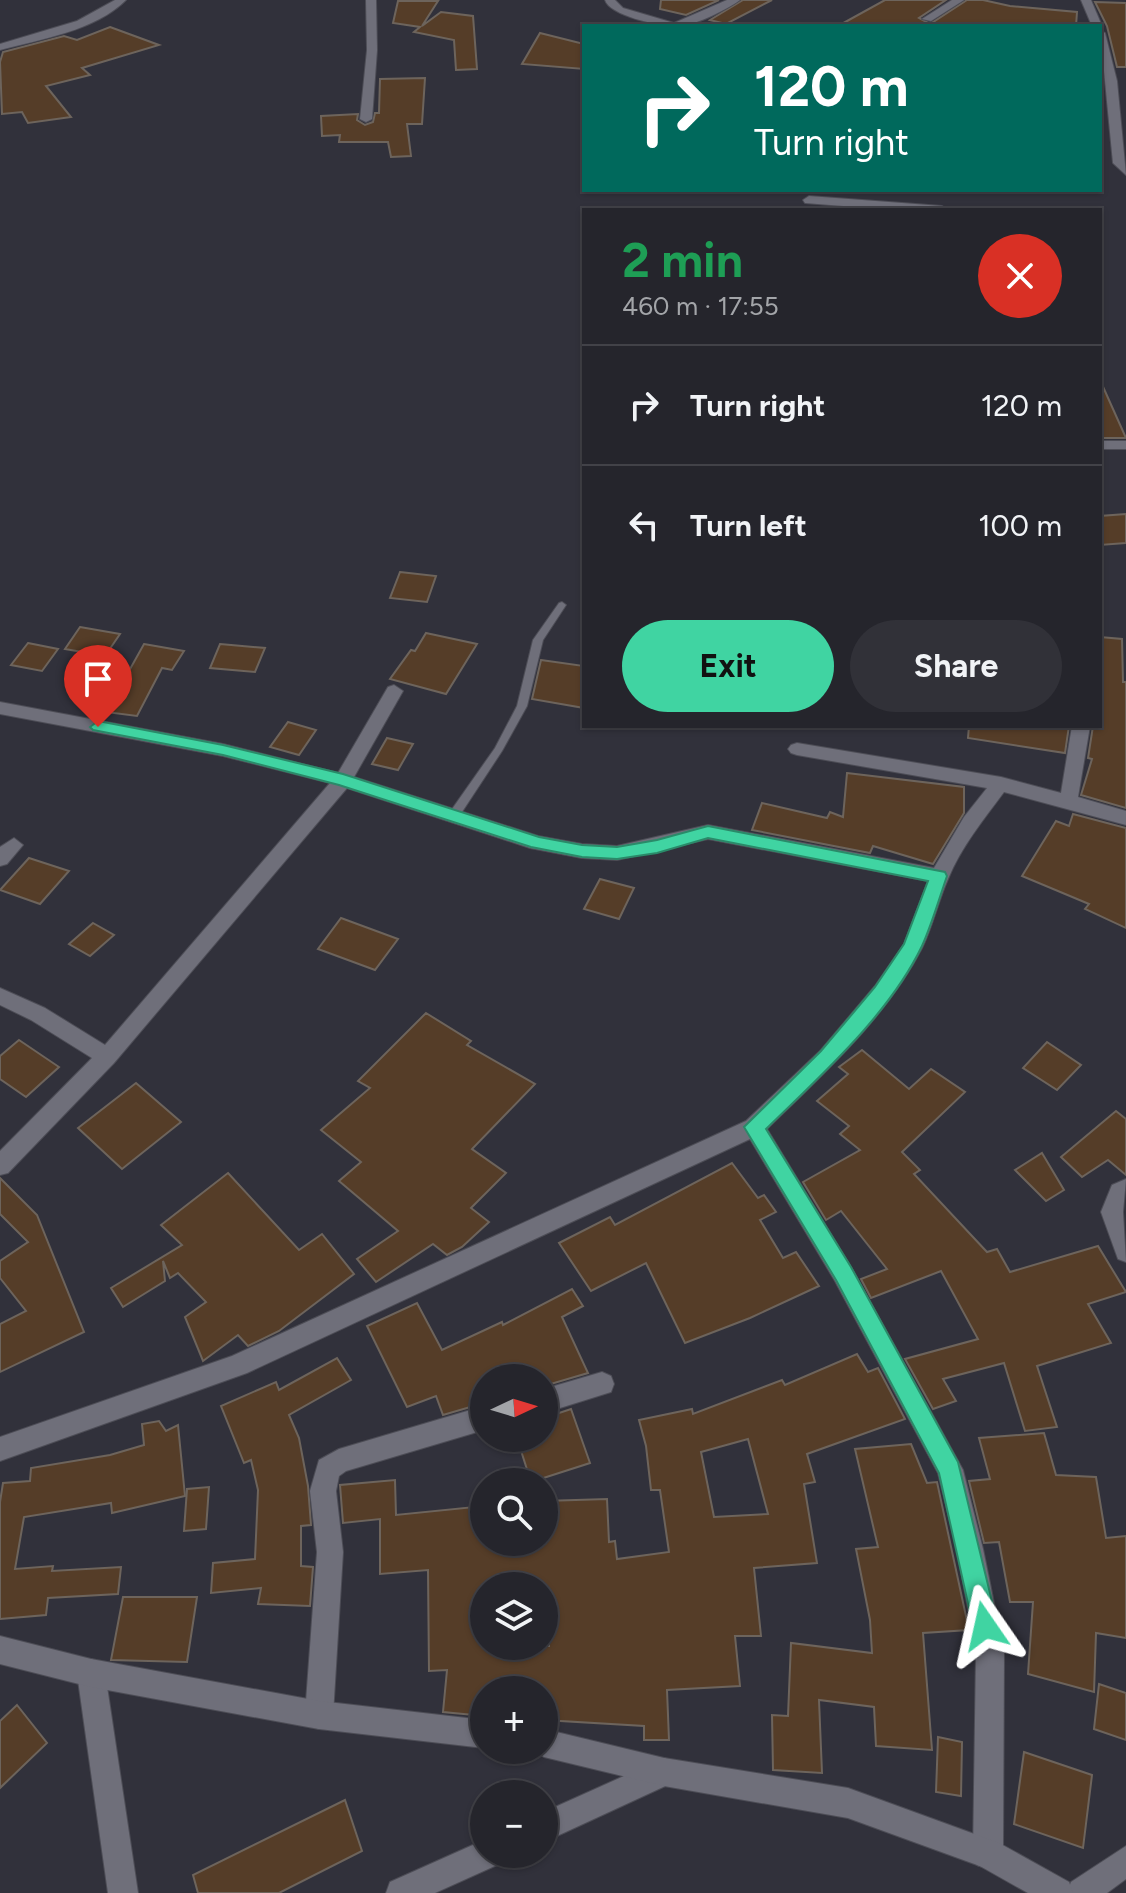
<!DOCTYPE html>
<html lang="en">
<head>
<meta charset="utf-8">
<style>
  body { margin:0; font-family:Figtree,sans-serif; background:#313138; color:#f1f3f6; height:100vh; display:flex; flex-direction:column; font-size:30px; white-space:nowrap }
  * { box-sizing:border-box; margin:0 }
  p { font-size:26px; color:#a3a5a9 }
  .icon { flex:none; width:44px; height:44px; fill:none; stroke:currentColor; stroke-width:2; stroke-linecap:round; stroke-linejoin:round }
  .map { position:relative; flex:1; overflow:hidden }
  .panel { position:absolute; left:582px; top:208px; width:520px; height:520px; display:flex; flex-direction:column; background:#25252c; border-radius:0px; box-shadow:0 2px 6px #0004,0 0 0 2px #424248 }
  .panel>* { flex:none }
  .banner { position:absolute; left:582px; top:24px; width:520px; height:168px; border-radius:0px; box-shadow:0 2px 6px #0004,0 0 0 2px #424248; background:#00695c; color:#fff; overflow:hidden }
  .needle { width:52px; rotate:86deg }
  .controls { position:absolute; left:470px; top:1364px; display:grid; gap:16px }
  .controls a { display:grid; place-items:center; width:88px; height:88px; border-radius:50%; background:#25252c; box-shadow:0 2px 6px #0004,0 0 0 2px #424248; font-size:40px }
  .pin { position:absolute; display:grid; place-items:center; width:68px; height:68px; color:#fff; margin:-82px -34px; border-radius:50% 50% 50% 0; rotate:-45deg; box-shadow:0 0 8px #0007 }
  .pin .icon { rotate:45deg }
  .me { position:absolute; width:88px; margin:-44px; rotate:349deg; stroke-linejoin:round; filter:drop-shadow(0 0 6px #0008) }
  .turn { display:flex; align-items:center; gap:28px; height:168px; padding:0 40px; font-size:36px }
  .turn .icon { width:104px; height:104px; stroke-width:2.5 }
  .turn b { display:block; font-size:56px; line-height:68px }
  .round { display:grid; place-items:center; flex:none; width:84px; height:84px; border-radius:42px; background:#313138 }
  .headline { display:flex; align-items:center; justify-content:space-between; height:136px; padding:0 40px }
  h1 { font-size:48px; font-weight:700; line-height:60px; color:#1e9e55 }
  .primary-button { display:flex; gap:16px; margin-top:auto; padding:16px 40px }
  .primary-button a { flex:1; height:92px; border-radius:48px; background:#40d4a2; color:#111; font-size:32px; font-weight:700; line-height:92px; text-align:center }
  .primary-button a+a { background:#313138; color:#f1f3f6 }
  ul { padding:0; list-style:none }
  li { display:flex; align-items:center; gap:24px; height:120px; padding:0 40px; border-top:2px solid #424248 }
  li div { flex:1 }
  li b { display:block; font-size:30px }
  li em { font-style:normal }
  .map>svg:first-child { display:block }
  .building { fill:#553d28; stroke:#6d645c; stroke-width:2; fill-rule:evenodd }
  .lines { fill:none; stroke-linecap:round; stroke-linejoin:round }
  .service-casing { stroke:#4d4d56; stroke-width:2 }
  .minor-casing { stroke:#4d4d56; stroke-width:2 }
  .tertiary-casing { stroke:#4d4d56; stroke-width:2 }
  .service { fill:#6f6f7a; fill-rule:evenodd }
  .minor { fill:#6f6f7a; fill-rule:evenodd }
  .tertiary { fill:#6f6f7a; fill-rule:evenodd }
  .route { fill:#40d4a2; stroke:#2a8a69; stroke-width:2 }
</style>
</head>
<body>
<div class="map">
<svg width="1126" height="1893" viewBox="0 0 1126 1893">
  <rect width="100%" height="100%" fill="#31313b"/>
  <!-- building -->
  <g class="building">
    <polygon points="661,0 719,0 686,15 660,9"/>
    <polygon points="743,0 772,0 726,24 710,20"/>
    <polygon points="885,0 946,0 919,18 930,24 967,0 983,0 1010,6 1077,12 1076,26 838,26"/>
    <polygon points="398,1 438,1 422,26 441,12 473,16 477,69 456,70 454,40 414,32 420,27 393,23"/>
    <polygon points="1095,2 1126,3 1126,67 1117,67 1107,26"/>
    <polygon points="110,27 159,45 82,68 90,75 46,86 71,117 28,123 22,112 2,114 0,62 3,52 64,36 77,40"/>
    <polygon points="540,33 584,44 584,69 522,64"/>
    <polygon points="425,78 422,124 407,124 411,156 391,157 388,142 339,142 340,135 322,136 321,116 358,114 357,120 365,125 373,122 375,113 379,113 380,79"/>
    <polygon points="1100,380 1126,438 1100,438"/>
    <polygon points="1126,514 1126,543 1100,545 1100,516"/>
    <polygon points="400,572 436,576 427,602 390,598"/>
    <polygon points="80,627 120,634 105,656 65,649"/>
    <polygon points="426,633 477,644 446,694 390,679 411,650 415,651"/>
    <polygon points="1100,637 1122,639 1123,682 1126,682 1126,808 1081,795 1092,759 1088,758 1093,726 1100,726"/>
    <polygon points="28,643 58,649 42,671 11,665"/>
    <polygon points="144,644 184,651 172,670 162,668 137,716 106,712"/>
    <polygon points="220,644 265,648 255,672 210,668"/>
    <polygon points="541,660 584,666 584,708 532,699"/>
    <polygon points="288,722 316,730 299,755 270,747"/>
    <polygon points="969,726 1069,726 1065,753 968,738"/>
    <polygon points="387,738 413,744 398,770 372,764"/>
    <polygon points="847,773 964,787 964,813 933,864 873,846 870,853 752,830 762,803 827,818 830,812 843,817"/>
    <polygon points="1073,814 1126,828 1126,928 1085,909 1089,904 1022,876 1056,821 1069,826"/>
    <polygon points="29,858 69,871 40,904 0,890"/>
    <polygon points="600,879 634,888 619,919 584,909"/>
    <polygon points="341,918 398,939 375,970 318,949"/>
    <polygon points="93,923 114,935 90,956 69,944"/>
    <polygon points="426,1013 471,1041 467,1045 535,1084 472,1149 506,1173 471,1208 489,1222 462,1247 447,1255 433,1244 376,1282 357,1259 398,1231 339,1181 361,1162 321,1130 370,1088 358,1081"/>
    <polygon points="19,1040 59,1067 26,1097 0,1079 0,1056"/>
    <polygon points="1047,1042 1081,1065 1057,1090 1023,1068"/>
    <polygon points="862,1050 909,1089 931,1069 965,1092 902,1152 920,1170 914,1174 987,1252 997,1249 1010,1272 1098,1246 1126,1292 1088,1304 1111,1343 1037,1366 1057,1427 1025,1431 1004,1363 943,1379 956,1401 933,1409 905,1359 978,1339 941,1271 871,1298 861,1279 887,1269 841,1211 826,1220 803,1182 860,1150 840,1134 849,1126 817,1101 848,1074 839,1067"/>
    <polygon points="136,1083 181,1122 122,1169 78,1128"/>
    <polygon points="1116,1111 1126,1119 1126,1175 1108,1160 1082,1177 1061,1157"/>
    <polygon points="1042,1153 1064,1190 1046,1201 1015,1170"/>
    <polygon points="732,1163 758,1198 764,1195 776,1212 760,1220 783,1258 796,1252 819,1286 750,1318 685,1343 646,1263 591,1291 559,1243 610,1217 615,1225"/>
    <polygon points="228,1173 299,1250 322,1234 354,1274 279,1331 248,1346 238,1335 203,1361 185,1317 206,1302 178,1273 170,1278 163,1261 165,1281 123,1307 111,1288 182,1245 161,1225"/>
    <polygon points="0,1178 37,1215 84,1332 0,1372 0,1324 26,1311 0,1278 0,1261 28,1242 0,1214"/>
    <polygon points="572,1289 583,1306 562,1317 588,1373 544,1386 544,1378 484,1378 484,1403 443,1415 436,1396 407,1407 367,1326 417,1303 442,1350 502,1322 503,1325"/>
    <path d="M857 1354 868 1372 878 1368 905 1419 807 1454 815 1482 804 1484 817 1563 754 1568 761 1636H735L740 1686 667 1690 669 1740H644V1726L544 1720V1690H484V1716L443 1712 447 1670 429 1671 428 1570 380 1574V1519L343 1523 340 1485 395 1480 396 1515 484 1506V1542L494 1544H544V1501L607 1499 609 1542 615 1541 617 1559 669 1552 660 1490H651L646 1446 639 1420 692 1409 693 1414 782 1380 785 1385ZM748 1439 768 1514 714 1517 701 1452ZM484 1586H544V1602H550L549 1646H484Z"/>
    <polygon points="337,1358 351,1380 289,1415 299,1438 308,1486 311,1525 301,1526 301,1566 313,1567 310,1606 258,1604 261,1588 211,1593 213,1563 255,1559 258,1490 251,1460 244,1463 221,1406 276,1382 279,1390"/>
    <polygon points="571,1409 590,1463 531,1482 517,1438 544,1438 544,1418"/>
    <polygon points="159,1421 166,1431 178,1425 185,1496 112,1513 111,1503 24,1517 15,1569 53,1566 52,1571 121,1567 118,1594 48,1598 46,1615 0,1619 0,1502 3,1483 30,1481 31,1468 110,1455 144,1445 142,1424"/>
    <polygon points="1044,1433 1056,1475 1096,1477 1106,1538 1126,1536 1126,1638 1096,1633 1094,1692 1028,1674 1033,1602 1010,1602 999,1542 984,1543 969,1481 990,1479 979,1438"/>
    <polygon points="911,1444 927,1483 937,1482 969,1630 923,1633 932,1750 876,1746 874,1707 819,1700 822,1773 773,1770 772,1715 788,1716 791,1643 872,1653 870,1620 856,1549 878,1547 855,1449"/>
    <polygon points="209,1487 206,1529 184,1531 187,1489"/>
    <polygon points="123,1597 197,1597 187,1662 111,1660"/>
    <polygon points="1099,1684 1126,1693 1126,1740 1094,1729"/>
    <polygon points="17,1705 47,1743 0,1788 0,1721"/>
    <polygon points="938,1737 962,1742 961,1796 936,1792"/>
    <polygon points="1024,1752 1092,1775 1083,1848 1014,1824"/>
    <polygon points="345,1800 362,1851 279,1893 198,1893 193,1875"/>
  </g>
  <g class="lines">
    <!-- service casing -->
    <g class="service-casing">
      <polygon id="service" points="562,602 566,605 543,640 527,706 502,751 458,818 450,818 449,815 450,812 495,748 517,706 533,640 559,603"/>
    </g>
    <!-- minor casing -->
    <g class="minor-casing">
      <g id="minor">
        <path d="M115 0H126C95 31 41 39 0 50V44L77 21Z"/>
        <polygon points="366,0 376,0 377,50 372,119 366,122 360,119 367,50"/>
        <path d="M605 0H615L623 8 674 23 727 0H740C726 10 698 24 681 26 664 28 610 16 605 0Z"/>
        <polygon points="952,0 964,0 931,21 922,19"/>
        <polygon points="1081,0 1091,0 1102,26 1101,28 1092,26"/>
        <polygon points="1100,30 1105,33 1117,81 1126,175 1113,163"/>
        <polygon points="809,196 942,206 948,210 894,210 805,203 803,200"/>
        <rect x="1100" y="441" width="26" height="8"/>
        <path d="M394 685 403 691 354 777 538 836 582 844 617 846 708 825 934 868 964 817 987 788 797 755 791 753 788 749 791 745 797 743 1001 777 1061 793 1072 726H1090L1078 797 1126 811V825L1004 792C984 819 961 847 948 879 938 901 933 926 922 948 886 1018 822 1075 767 1129L851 1267 963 1470 983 1549 1004 1652 1003 1854 999 1865 988 1869 977 1865 973 1854 976 1652 957 1549 938 1473 835 1281 750 1139 247 1373 0 1461V1437L232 1356 746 1121 821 1050 875 986 904 944 928 881 708 839 617 860 582 858 530 848 347 788 114 1063 8 1173 0 1175V1151L92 1058 31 1020 0 1005V988L45 1008 105 1045 330 783 223 756 0 714V702L223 744 338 773 388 687Z"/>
        <polygon points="14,838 23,845 7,864 0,866 0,847"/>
        <polygon points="1126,1179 1123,1212 1126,1262 1118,1259 1101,1212 1112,1185"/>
        <polygon points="602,1372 611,1376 614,1384 611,1392 544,1413 544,1389"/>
        <polygon points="484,1406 484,1430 346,1471 339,1476 336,1491 343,1552 333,1715 329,1725 319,1729 309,1725 305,1715 317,1552 310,1491 319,1460 339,1449"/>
        <polygon points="91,1659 101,1663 105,1673 138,1893 108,1893 77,1673 81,1663"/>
        <polygon points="664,1758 674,1762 678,1772 674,1782 544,1842 544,1812"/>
        <polygon points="484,1840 484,1854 501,1854 497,1865 435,1893 386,1893 390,1882"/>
        <polygon points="1126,1846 1126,1879 1107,1893 1067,1893 1071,1882"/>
      </g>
    </g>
    <!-- tertiary casing -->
    <g class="tertiary-casing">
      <g id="tertiary">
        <polygon points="0,1636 91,1659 319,1701 484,1720 484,1748 319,1729 91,1687 0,1664"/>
        <polygon points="544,1729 664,1758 848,1788 999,1843 1069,1882 1073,1893 1028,1893 980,1866 848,1818 664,1786 544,1757 533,1750 544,1750"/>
      </g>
    </g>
    <!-- service -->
    <use href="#service" class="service"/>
    <!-- minor -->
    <use href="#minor" class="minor"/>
    <!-- tertiary -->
    <use href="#tertiary" class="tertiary"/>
  </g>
  <!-- route -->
  <path class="route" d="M98 721 223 745 343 774 539 837 582 845 617 847 657 840 708 826 945 872 947 876C939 899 932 924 922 946 889 1015 820 1076 766 1129L851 1267 958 1462 998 1626 994 1635 985 1639 976 1635 973 1626 939 1473 836 1280 744 1127 821 1051 875 987 904 944 928 881 708 838 657 853 617 859 582 857 531 847 339 785 223 755 93 730 90 727Z"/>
</svg>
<div class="controls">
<a><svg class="needle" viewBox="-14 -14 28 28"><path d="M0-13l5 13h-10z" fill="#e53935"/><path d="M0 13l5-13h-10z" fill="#a3a5a9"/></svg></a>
<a><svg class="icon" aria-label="search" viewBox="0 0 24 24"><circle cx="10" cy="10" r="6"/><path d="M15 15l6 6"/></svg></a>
<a><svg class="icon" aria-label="layers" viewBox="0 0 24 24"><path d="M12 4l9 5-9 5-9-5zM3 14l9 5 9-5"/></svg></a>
<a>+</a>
<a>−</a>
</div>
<div class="pin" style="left:98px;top:727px;background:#d93025"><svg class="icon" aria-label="arrive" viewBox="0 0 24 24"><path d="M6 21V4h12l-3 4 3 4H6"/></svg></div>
<svg class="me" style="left:985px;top:1626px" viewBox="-20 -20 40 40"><path d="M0-17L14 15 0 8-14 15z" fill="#40d4a2" stroke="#fff" stroke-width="4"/></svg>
<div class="banner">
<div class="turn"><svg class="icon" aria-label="right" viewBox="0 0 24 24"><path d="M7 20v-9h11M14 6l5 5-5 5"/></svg><div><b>120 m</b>Turn right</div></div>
</div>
<section class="panel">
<div class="headline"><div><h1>2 min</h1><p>460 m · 17:55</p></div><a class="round" style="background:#d93025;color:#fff"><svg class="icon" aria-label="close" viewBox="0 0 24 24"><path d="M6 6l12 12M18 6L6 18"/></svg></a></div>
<ul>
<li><svg class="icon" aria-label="right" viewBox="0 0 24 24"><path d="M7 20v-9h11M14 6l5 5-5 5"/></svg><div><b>Turn right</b></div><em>120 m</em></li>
<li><svg class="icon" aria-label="left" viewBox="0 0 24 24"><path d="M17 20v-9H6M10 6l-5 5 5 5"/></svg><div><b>Turn left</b></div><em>100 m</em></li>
</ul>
<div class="primary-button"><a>Exit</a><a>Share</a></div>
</section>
</div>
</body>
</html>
